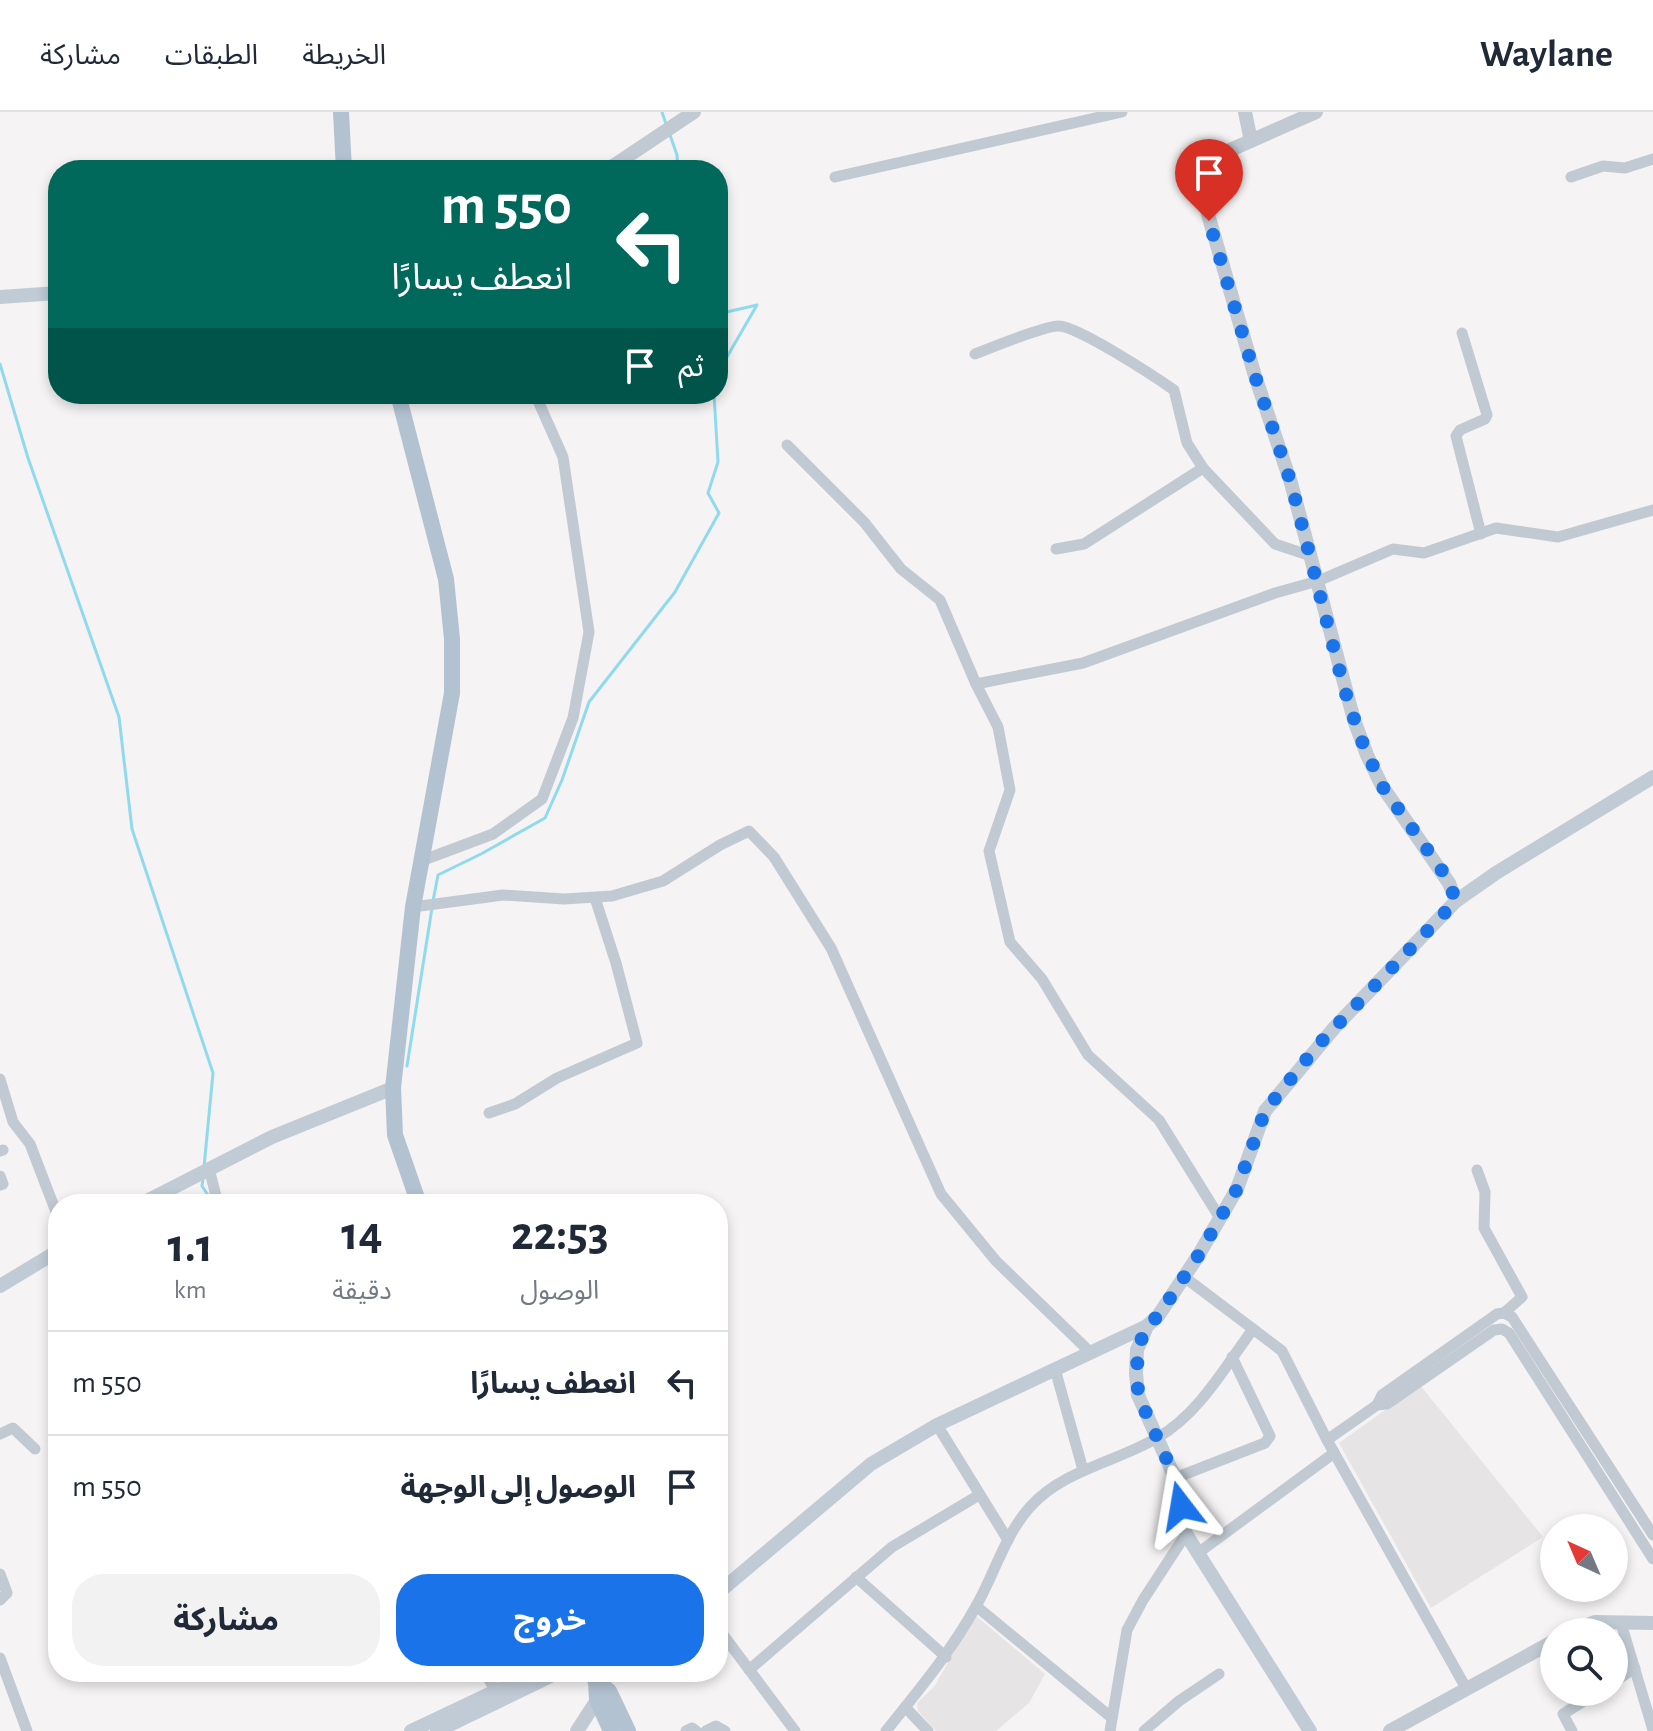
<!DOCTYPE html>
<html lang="ar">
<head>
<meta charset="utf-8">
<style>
  body { margin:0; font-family:"Alegreya Sans","Noto Sans Arabic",sans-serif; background:#f2f2f3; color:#1f2937; direction:rtl; height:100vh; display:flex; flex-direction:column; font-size:30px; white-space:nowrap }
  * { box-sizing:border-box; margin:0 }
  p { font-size:26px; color:#747a83 }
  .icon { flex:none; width:44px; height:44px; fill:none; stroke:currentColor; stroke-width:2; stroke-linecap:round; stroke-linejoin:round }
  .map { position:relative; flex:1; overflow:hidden; direction:ltr }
  .drawer { position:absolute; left:48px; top:1082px; width:680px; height:488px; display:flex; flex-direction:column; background:#fff; border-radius:32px; box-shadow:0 4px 12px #0003; direction:rtl }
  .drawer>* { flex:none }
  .hud { position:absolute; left:48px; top:48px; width:680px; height:244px; border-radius:32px; box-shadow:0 4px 12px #0003; direction:rtl; background:#00695c; color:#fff; overflow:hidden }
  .needle { width:52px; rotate:316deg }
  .fabs { position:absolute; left:1540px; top:1402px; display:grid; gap:16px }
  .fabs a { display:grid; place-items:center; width:88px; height:88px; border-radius:50%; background:#fff; box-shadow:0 4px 12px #0003; font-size:40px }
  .pin { position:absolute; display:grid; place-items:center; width:68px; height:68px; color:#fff; margin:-82px -34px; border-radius:50% 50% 50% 0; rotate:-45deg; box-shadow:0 0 8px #0007 }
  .pin .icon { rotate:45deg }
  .me { position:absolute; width:88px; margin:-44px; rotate:346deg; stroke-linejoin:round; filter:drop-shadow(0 0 6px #0008) }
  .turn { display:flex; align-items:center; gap:28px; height:168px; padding:0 24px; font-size:36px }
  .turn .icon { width:104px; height:104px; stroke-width:2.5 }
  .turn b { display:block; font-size:56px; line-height:68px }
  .then { display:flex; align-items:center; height:76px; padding:0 24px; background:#0003; gap:16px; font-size:30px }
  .eta { display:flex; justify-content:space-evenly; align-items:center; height:136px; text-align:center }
  .eta b { font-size:48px; font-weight:700; line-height:56px }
  .primary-button { display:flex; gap:16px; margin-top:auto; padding:16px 24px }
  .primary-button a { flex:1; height:92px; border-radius:32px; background:#1a73e8; color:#fff; font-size:32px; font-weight:700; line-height:92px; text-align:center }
  .primary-button a+a { background:#f2f2f3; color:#1f2937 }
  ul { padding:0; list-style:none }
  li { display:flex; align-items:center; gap:24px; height:104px; padding:0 24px; border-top:2px solid #e0e1e3 }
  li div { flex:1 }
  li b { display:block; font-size:30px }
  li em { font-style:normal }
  header { display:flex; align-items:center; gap:48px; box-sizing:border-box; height:112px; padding:0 40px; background:#fff; border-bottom:2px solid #e0e1e3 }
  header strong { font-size:38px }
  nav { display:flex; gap:44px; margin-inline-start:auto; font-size:28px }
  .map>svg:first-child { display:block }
  .education { fill:#e6e4e5 }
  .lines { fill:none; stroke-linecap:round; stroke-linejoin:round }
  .stream { stroke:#90daee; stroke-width:3 }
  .minor { stroke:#c1cad2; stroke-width:11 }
  .tertiary { stroke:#c1cad2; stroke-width:14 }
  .secondary { stroke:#c1cbd6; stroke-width:14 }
  .primary { stroke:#b3c2d1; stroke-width:16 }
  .route { stroke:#1a73e8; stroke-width:14; stroke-dasharray:0 25.2 }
</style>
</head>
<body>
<header>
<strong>Waylane</strong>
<nav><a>الخريطة</a><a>الطبقات</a><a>مشاركة</a></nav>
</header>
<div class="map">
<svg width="1653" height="1619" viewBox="0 0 1653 1619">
  <rect width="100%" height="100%" fill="#f5f3f3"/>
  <!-- education -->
  <g class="education">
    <polygon points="1420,1273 1543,1425 1431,1496 1339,1331"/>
    <polygon points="975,1503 1045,1562 1029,1591 996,1619 936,1619 918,1599 917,1591 934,1575"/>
  </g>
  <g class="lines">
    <!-- stream -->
    <g class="stream">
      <polyline points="662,0 666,12"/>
      <polyline points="670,23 677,43 678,58"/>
      <polyline points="718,137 725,138 718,202"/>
      <polyline points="718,202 757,193 720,257 718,265"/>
      <polyline points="0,252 28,346 119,605 132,717 213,961 204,1055"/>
      <polyline points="433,789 438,763 481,742 545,706 562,668 589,590 675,480 719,401 708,381 718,350 714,282"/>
      <polyline points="407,954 432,796"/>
      <polyline points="203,1067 202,1074 214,1092"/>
    </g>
    <!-- minor -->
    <g class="minor">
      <polyline points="835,65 1122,0"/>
      <polyline points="1571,65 1603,54 1625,56 1653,47"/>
      <polyline points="1462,221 1487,303 1485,307 1460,318 1456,324 1481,422"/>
      <path d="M975 242C990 236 1047 213 1059 214 1079 215 1154 264 1174 278L1187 331 1203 356 1275 432 1311 444"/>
      <polyline points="787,333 864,410 901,457 940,488 976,572 998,615 1010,678 989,739 1010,830 1042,867 1088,943 1159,1008 1220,1106"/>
      <polyline points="1056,437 1084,432 1203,356"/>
      <polyline points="976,572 1083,551 1275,481 1318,469 1393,437 1424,441 1496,416 1558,425 1653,398"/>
      <polyline points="421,749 493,722 542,687 573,606 589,520 563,345 535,282"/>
      <polyline points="413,795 503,783 564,787 612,784 663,769 720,733 749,719 774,745 831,836 941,1082 996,1149 1090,1240"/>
      <polyline points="0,967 13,1010 30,1032 58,1105"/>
      <polyline points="489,1001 515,992 557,966 637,931 616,851 595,786"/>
      <polyline points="0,1039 3,1038"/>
      <polyline points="209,1056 216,1084 221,1092"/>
      <polyline points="1477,1058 1485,1080 1484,1116 1522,1185 1504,1201"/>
      <polyline points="0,1064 3,1072 0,1073"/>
      <polyline points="1183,1164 1282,1239 1327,1328 1466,1576"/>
      <polyline points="1055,1257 1083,1358"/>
      <polyline points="1377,1293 1382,1283 1497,1202 1504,1201 1512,1205 1653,1423"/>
      <polyline points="937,1313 1008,1428"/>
      <polyline points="0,1322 13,1316 35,1337"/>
      <polyline points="1327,1328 1377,1293 1387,1292 1494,1218 1502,1217 1509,1221 1653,1447"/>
      <polyline points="1175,1366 1265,1331 1270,1324 1232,1245"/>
      <polyline points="1198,1441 1334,1341"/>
      <polyline points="0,1462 7,1481 0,1488"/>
      <polyline points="856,1465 946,1545"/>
      <polyline points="976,1494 1112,1606"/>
      <polyline points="1621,1511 1653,1618"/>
      <polyline points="718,1516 795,1619"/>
      <polyline points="0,1546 27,1619"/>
      <polyline points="749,1558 892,1435 979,1383"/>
      <polyline points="485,1560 495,1579"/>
      <polyline points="1614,1570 1635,1556"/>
      <polyline points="905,1595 928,1619"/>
      <polyline points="686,1619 692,1616 696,1619"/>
      <polyline points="706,1619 716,1614 725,1619"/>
      <path d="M886 1619C918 1579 950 1541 975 1496 994 1464 1004 1424 1030 1395 1063 1358 1116 1350 1157 1326 1199 1302 1225 1255 1253 1217"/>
      <polyline points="1110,1619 1127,1518 1143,1488 1186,1422"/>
      <polyline points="1144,1619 1179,1589 1219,1562"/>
      <polyline points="1572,1619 1563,1602 1598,1580"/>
    </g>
    <!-- tertiary -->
    <g class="tertiary">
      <polyline points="1245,0 1251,29"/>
      <polyline points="1316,0 1201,51 1196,61 1255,264 1291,371 1354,608 1367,643 1382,674 1449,771 1456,789"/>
      <polyline points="607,58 694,0"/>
      <polyline points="1570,1520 1595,1510 1653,1511"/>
      <polyline points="577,1619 597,1588"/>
      <polyline points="1390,1619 1554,1529"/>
    </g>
    <!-- secondary -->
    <g class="secondary">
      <polyline points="0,185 58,181"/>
      <polyline points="141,1092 272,1025 393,976"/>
      <polyline points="0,1174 58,1139"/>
      <polyline points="1147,1214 1137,1238 1136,1261 1138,1283 1175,1366 1186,1422 1310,1619"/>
      <polyline points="718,1481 871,1352 937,1313 1147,1214 1158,1204 1198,1144 1237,1077 1265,999 1335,915 1456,789 1496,761 1653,665"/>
      <polyline points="411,1619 536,1560"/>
      <polyline points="437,1619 559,1560"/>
    </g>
    <!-- primary -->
    <g class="primary">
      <polyline points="341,0 344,58"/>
      <polyline points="398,282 446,467 452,527 452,581 413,795 393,976 395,1023 419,1092"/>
      <polyline points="591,1560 596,1569 597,1588 611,1619"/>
      <polyline points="596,1569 609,1579 628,1619"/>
    </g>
  </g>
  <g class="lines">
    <!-- route -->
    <polyline class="route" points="1181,1394 1175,1366 1138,1283 1137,1238 1147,1214 1158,1204 1198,1144 1237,1077 1265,999 1318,933 1456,789 1449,771 1441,757 1382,674 1360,625 1344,576 1291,371 1255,264 1209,109"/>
  </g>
</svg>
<div class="fabs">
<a><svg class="needle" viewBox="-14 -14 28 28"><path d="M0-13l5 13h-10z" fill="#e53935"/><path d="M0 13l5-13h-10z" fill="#747a83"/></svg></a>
<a><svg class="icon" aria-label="search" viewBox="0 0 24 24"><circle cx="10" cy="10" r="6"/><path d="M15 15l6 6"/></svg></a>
</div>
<div class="pin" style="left:1209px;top:109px;background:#d93025"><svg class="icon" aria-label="arrive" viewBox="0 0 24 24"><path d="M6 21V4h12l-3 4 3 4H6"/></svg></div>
<svg class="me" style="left:1181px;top:1394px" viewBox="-20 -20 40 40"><path d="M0-17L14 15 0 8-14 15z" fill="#1a73e8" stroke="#fff" stroke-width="4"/></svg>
<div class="hud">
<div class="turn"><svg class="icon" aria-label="left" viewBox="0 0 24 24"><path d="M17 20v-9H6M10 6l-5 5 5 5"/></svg><div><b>550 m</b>انعطف يسارًا</div></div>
<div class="then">ثم<svg class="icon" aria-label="arrive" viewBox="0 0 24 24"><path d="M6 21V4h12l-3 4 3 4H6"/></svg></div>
</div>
<section class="drawer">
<div class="eta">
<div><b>22:53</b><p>الوصول</p></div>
<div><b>14</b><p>دقيقة</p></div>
<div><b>1.1</b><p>km</p></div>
</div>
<ul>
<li><svg class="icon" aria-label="left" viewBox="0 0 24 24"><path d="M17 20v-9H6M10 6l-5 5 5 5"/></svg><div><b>انعطف يسارًا</b></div><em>550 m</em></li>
<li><svg class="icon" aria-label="arrive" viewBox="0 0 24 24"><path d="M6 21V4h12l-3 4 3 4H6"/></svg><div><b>الوصول إلى الوجهة</b></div><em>550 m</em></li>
</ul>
<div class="primary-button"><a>خروج</a><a>مشاركة</a></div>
</section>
</div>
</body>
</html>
